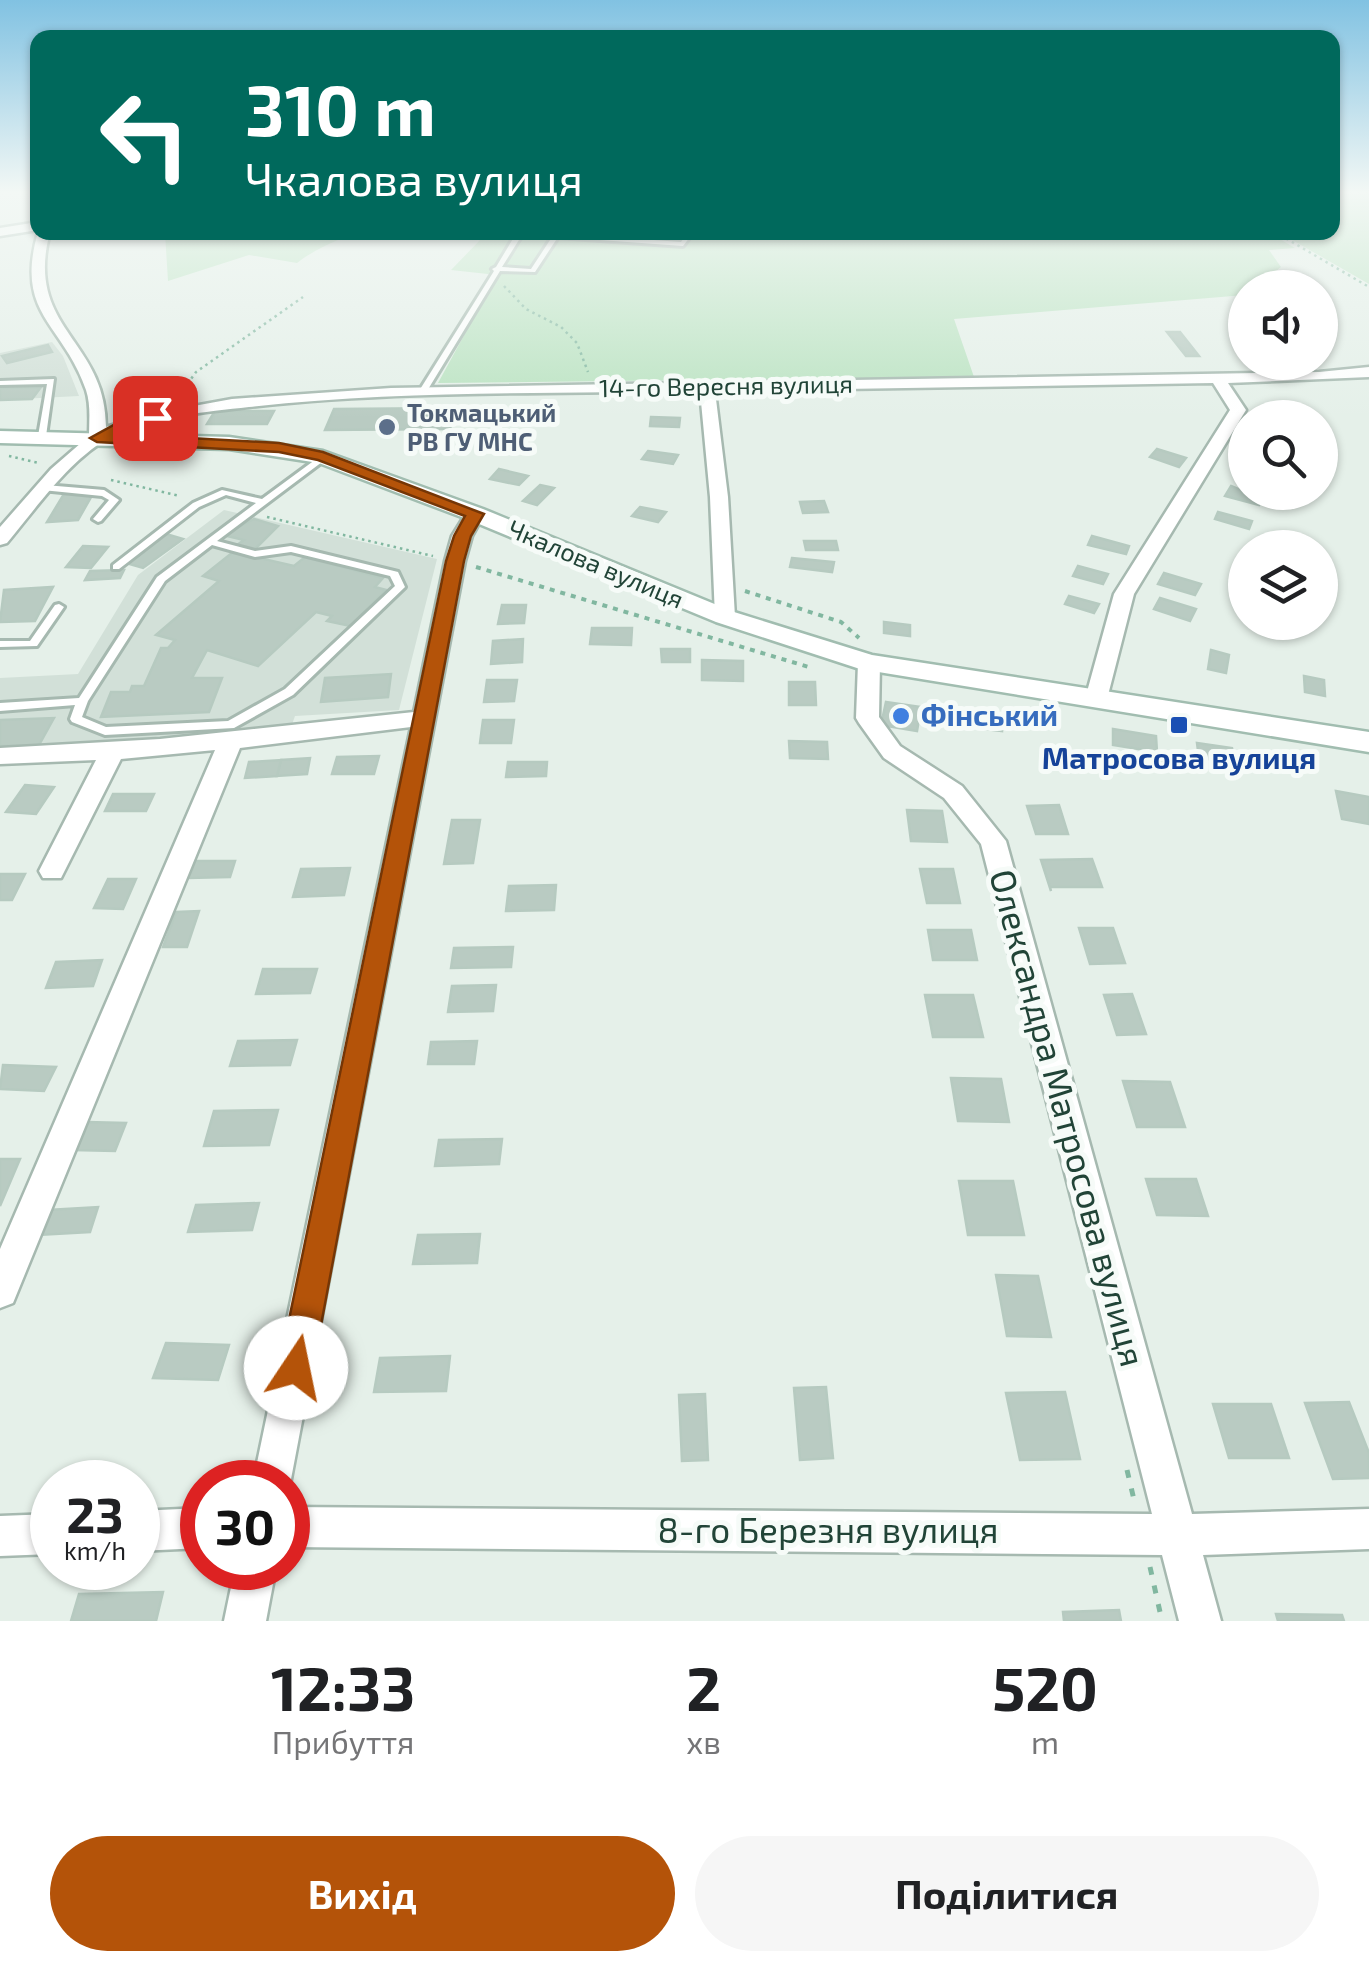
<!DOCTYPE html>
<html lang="uk">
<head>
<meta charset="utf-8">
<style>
  body { margin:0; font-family:"Exo 2",sans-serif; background:#f6f6f6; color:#202124; height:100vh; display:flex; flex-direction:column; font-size:38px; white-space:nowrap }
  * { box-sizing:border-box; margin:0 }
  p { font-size:32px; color:#757577 }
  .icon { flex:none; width:55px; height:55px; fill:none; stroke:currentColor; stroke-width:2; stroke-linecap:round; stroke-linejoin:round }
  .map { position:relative; height:1621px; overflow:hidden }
  .side { display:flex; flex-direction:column; background:#fff; flex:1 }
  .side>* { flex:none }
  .guide { position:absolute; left:30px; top:30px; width:1310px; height:210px; border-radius:20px; box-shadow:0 2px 8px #0004; background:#00695c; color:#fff; overflow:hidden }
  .controls { position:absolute; left:1228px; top:270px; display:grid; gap:20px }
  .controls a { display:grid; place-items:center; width:110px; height:110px; border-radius:50%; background:#fff; box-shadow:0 2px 8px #0004; font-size:50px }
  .speed { position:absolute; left:30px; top:1460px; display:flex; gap:20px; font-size:50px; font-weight:700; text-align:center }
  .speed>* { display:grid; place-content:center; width:130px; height:130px; border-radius:50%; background:#fff; box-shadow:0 2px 8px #0004; line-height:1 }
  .speed small { font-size:25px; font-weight:400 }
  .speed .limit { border:15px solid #d22; background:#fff; color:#111 }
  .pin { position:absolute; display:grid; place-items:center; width:85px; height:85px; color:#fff; margin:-42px; border-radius:20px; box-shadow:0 5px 15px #0006 }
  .me { position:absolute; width:110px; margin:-55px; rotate:11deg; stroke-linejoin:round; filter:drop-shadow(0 0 8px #0008) }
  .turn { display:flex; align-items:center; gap:35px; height:210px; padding:0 50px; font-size:45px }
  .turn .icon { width:130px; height:130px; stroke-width:2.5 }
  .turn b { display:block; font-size:70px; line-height:85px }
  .eta { display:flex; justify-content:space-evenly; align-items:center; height:170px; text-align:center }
  .eta b { font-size:60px; font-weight:700; line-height:70px }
  .action { display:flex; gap:20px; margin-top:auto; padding:20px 50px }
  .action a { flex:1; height:115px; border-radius:60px; background:#b45309; color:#fff; font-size:40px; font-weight:700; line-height:115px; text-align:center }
  .action a+a { background:#f6f6f6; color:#202124 }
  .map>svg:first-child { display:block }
  .built { fill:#d2e0d8 }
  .green { fill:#bbe3c2 }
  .building { fill:#b9cbc2; stroke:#b6cac0; stroke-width:2.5 }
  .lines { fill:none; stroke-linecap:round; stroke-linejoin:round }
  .service-casing { stroke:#a6b9b0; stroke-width:6 }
  .minor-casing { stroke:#a6b9b0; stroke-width:5 }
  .secondary-casing { stroke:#a1bdb0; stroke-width:5 }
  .path-far2 { stroke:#81b7a0; stroke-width:2.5; stroke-dasharray:2.5 4; stroke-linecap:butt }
  .path-far1 { stroke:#81b7a0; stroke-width:4; stroke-dasharray:5 6; stroke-linecap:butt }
  .path { stroke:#81b7a0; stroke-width:5; stroke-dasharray:8 11; stroke-linecap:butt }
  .service { fill:#fff; fill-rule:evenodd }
  .minor { fill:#fff; fill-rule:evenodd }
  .secondary { fill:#fff; fill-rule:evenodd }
  .route { fill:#b45309; stroke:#753606; stroke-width:2.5 }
  .service-dot { fill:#5c6f8a; stroke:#f6fbf8; stroke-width:4 }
  .shop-dot { fill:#3f7fe0; stroke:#f6fbf8; stroke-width:4 }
  .transit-dot { fill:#1a4fb4; stroke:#f6fbf8; stroke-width:4 }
  .labels { text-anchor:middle; stroke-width:10; stroke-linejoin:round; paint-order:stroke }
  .far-street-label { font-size:25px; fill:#214437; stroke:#f6fbf8 }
  .far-service-label { font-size:25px; font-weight:bold; fill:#4e5e75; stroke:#f6fbf8; text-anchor:start }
  .shop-label { font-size:30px; font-weight:bold; fill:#366cbe; stroke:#f6fbf8; text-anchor:start }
  .transit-label { font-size:30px; font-weight:bold; fill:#164399; stroke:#f6fbf8 }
  .near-street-label { font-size:35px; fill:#214437; stroke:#f6fbf8 }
</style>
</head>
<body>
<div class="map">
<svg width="1369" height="1621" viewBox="0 0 1369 1621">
  <rect width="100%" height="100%" fill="#e5f0e9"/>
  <!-- built -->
  <g class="built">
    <polygon points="52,342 63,356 79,396 0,400 0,353"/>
    <polygon points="224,510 437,559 399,710 295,716 290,730 0,747 0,678 78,674 138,575"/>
  </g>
  <!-- green -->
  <g class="green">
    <polygon points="1333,191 1369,191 1369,284 1280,233 1332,232"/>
    <polygon points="1268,232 1295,248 1269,250 1281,267 1264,281 1265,287 1245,288 1245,295 954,319 974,377 438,383 497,275 451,270 482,238 419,233"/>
    <path d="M165 233V232L388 233C375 241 361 232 348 236 330 243 312 251 297 263L249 255 168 281Z"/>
  </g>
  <!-- building -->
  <g class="building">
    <polygon points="1167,332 1180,332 1199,356 1186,356"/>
    <polygon points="48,345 52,352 7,363 2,356"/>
    <polygon points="163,379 156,390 117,391 124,380"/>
    <polygon points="41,387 32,399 0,400 0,388"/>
    <polygon points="455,408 450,429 325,430 334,409"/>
    <polygon points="215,411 274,411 267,424 207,424"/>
    <polygon points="651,417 680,418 679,427 650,426"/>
    <polygon points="1157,449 1186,458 1179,467 1150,457"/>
    <polygon points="648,451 678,455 673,464 642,459"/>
    <polygon points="499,469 528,476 519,485 490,479"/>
    <polygon points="540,485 554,488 537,505 523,501"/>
    <polygon points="1231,486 1245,492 1264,494 1259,505 1225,496"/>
    <polygon points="94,492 78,520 47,522 64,494"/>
    <polygon points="824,501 828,512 803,513 800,502"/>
    <polygon points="640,507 666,512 658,522 632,516"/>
    <polygon points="1218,512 1252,521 1249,529 1215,519"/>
    <polygon points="254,519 278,526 254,550 237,545 244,540 223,535"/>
    <polygon points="166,534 183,539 143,568 126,563"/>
    <polygon points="1092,536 1129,546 1126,554 1088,545"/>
    <polygon points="804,541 836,541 838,550 806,550"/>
    <polygon points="83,546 108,547 91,568 66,567"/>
    <polygon points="233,552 294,566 305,557 383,578 375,587 386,590 350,626 327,621 332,616 316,612 258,666 207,650 192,678 222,678 209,712 101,717 111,692 130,692 132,686 144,686 161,648 168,648 175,640 156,635 219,581 203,576"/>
    <polygon points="792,558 834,562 832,572 790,567"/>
    <polygon points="1078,566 1108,574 1103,584 1073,576"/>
    <polygon points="124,570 120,578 85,580 90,571"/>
    <polygon points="1164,573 1201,584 1195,595 1158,584"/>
    <polygon points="53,587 35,621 0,622 4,590"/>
    <polygon points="1069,596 1099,604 1094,613 1065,604"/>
    <polygon points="1160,598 1196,609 1190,621 1154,609"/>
    <polygon points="502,605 526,605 524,623 498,624"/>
    <polygon points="884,622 910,625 910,636 884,633"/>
    <polygon points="592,628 632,628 631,645 590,644"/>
    <polygon points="523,639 522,662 491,664 493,641"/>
    <polygon points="661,649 690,649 690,662 662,662"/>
    <polygon points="1211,650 1229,655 1226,673 1208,669"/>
    <polygon points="702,660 743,661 743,681 702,680"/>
    <polygon points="391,674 388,697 321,702 325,678"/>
    <polygon points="1304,676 1324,680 1325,696 1305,692"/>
    <polygon points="487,680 517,680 514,701 484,702"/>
    <polygon points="789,682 815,682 816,705 789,705"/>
    <polygon points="886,702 921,707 917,731 881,725"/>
    <polygon points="938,710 968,713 968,727 938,724"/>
    <polygon points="968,713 1002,716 1002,731 968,727"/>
    <polygon points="54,718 39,745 0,746 0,720"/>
    <polygon points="483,720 514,720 511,743 480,743"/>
    <polygon points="1113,729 1156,736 1157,752 1113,745"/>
    <polygon points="789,741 827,742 828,759 790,758"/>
    <polygon points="1197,743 1232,748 1235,762 1199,758"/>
    <polygon points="379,756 374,774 332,774 337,757"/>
    <polygon points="310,758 307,774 277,776 281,760"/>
    <polygon points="281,760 277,776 245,778 249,762"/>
    <polygon points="508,762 547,762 546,776 506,777"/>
    <polygon points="25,785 54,787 36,814 6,812"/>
    <polygon points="1336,791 1369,797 1369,824 1342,819"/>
    <polygon points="113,794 154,794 146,811 105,811"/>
    <polygon points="1059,805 1068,834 1036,834 1027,806"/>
    <polygon points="907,810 942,811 947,842 911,841"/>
    <polygon points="452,820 480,820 473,863 444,864"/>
    <polygon points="1092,859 1102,887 1050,887 1051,891 1041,860"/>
    <polygon points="195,861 235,861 230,877 189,878"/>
    <polygon points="350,868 344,895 293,897 301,869"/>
    <polygon points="920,869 953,869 960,903 927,903"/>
    <polygon points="0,874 25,874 12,900 0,900"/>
    <polygon points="108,879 136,879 123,909 94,908"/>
    <polygon points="556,885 554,910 506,911 509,886"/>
    <polygon points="199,911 187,947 163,947 176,912"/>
    <polygon points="1079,928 1113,928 1125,963 1090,964"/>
    <polygon points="928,930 971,930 977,960 933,960"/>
    <polygon points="513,947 511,967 451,968 454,948"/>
    <polygon points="102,960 93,986 46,988 56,962"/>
    <polygon points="263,969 317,969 310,993 256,994"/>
    <polygon points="496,985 493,1011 448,1012 452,986"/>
    <polygon points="1132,994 1146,1034 1117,1035 1104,995"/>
    <polygon points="925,995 973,995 983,1037 933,1037"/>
    <polygon points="297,1040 290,1065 230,1066 238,1041"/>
    <polygon points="477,1041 474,1064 428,1064 431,1042"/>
    <polygon points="3,1065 56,1067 44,1091 0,1089"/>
    <polygon points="951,1078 1001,1079 1009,1122 958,1121"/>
    <polygon points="1123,1081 1170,1082 1185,1127 1137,1127"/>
    <polygon points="278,1110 269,1145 204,1146 214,1111"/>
    <polygon points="86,1122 126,1123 115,1151 74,1150"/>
    <polygon points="502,1139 499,1164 435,1166 439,1140"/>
    <polygon points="0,1159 20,1159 0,1206"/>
    <polygon points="1146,1179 1196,1179 1208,1216 1157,1215"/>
    <polygon points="959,1181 1013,1181 1024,1235 968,1235"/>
    <polygon points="259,1203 252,1230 188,1232 196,1205"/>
    <polygon points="98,1207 90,1232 39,1235 48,1210"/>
    <polygon points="480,1234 477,1263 413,1264 418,1235"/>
    <polygon points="996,1275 1038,1276 1051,1337 1007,1336"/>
    <polygon points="166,1343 229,1345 218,1380 153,1378"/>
    <polygon points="450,1356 446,1391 374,1392 380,1358"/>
    <polygon points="826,1387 833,1458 800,1460 794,1388"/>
    <polygon points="1065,1392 1080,1459 1020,1460 1006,1393"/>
    <polygon points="705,1394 708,1460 682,1461 679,1395"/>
    <polygon points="1349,1402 1369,1453 1369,1478 1333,1479 1305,1403"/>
    <polygon points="1213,1404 1271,1404 1289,1458 1229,1458"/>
    <polygon points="163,1592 156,1621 71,1621 79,1594"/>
    <polygon points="1119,1610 1121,1621 1064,1621 1063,1612"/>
    <polygon points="1276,1614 1342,1615 1344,1621 1278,1621"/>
  </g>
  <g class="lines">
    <!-- service casing -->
    <g class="service-casing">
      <g id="service">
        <path d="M517 232 557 233 681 242 688 232H694L683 246 558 237 535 272 500 271 427 391 420 393 419 391 494 271 492 269 496 267ZM522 235 552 237 531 269 502 267Z"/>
        <polygon points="54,379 46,436 42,439 38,436 47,384 0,385 0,381"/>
        <path d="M323 454 326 455V459L217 541 255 551 291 546 394 571 398 572 405 587 293 695 234 728 105 735 72 722 70 719 75 705 0 711V703L79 698 157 577 256 503 226 495 199 507 119 569H113V565L193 503 222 490 262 499ZM212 545 255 557 291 552 390 576 395 586 285 689 228 721 106 727 82 717 88 701 165 581Z"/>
        <polygon points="45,485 104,490 119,500 101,521 98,522 93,519 109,500 102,496 42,490 40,488"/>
        <polygon points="59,604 64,607 37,646 0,647 0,641 30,641 55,605"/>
      </g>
    </g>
    <!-- minor casing -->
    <g class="minor-casing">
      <g id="minor">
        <polygon points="38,222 38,230 0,236 0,228"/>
        <path d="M38 232H50C24 329 106 339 106 427L150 414 232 399 391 388 1319 372 1369 367V377L1228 383 1246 410 1134 594 1107 699 1096 706 1085 699 1114 594 1230 410 1213 383 715 391 728 497 735 617 725 623 715 617 710 497 700 391C550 394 398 390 249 407 206 412 153 416 114 435 70 458 38 506 7 543L0 545V527L51 469 89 436C89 421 91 405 86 390 63 323 14 315 38 232Z"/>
        <polygon points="475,508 484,514 472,536 465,561 288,1495 288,1482 253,1482 411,727 240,748 13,1303 0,1308 0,1249 215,750 121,759 61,878 43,878 39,871 96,760 0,764 0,748 160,739 414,712 445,561 452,536 468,510"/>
        <polygon points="869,656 880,663 879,717 900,746 962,786 1006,841 1192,1514 1369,1509 1369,1549 1203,1555 1221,1621 1179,1621 1162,1555 288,1547 288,1507 1152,1514 981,844 944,798 884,758 859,723 856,718 858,663"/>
        <polygon points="202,1508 202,1548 138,1551 138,1511"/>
        <polygon points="52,1514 52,1554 0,1556 0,1516"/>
        <polygon points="235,1568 276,1568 266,1621 224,1621"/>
      </g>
    </g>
    <!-- secondary casing -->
    <g class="secondary-casing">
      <polygon id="secondary" points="0,431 229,437 323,451 483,509 734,612 872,655 1369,732 1369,752 860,669 716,622 467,519 319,463 229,449 0,443"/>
    </g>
    <!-- path-far2 -->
    <g class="path-far2">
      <polyline points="1275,232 1369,287"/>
      <polyline points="504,286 526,309 561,327 577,343 588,372"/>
      <polyline points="116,408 181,393 196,372 303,297"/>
      <polyline points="9,456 39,463"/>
      <polyline points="111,480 180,496"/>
      <polyline points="267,517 433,556"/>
    </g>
    <!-- path-far1 -->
    <g class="path-far1">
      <polyline points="476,567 812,668"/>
      <polyline points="745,591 841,622 859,638"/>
    </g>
    <!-- path -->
    <g class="path">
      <polyline points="1127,1470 1135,1504"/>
      <polyline points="1150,1567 1162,1621"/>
    </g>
    <!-- service -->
    <use href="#service" class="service"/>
    <!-- minor -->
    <use href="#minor" class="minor"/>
    <!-- secondary -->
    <use href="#secondary" class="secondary"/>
  </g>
  <!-- sky -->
  <linearGradient id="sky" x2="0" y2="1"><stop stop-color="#81c2e2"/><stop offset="0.46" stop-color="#f3f8f5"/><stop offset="1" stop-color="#f3f8f5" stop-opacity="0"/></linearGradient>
  <rect width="1369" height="418" fill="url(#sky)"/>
  <!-- route -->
  <polygon class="route" points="155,413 160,415 160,421 117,434 279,443 323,452 484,514 471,536 464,561 313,1368 308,1380 296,1385 284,1380 279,1368 446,561 454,536 465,516 318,460 279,452 97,442 90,438 121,421"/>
  <!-- markers -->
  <circle class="service-dot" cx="387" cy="427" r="10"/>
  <circle class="shop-dot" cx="901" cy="716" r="10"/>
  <rect class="transit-dot" x="1169" y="715" width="20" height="20" rx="5"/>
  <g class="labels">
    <!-- far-street labels -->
    <g class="far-street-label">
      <text transform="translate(726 386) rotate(-1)" y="9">14-го Вересня вулиця</text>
      <text transform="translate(596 564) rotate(23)" y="9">Чкалова вулиця</text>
    </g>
    <!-- far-service labels -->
    <g class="far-service-label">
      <text x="407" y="422">Токмацький<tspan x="407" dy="29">РВ ГУ МНС</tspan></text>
    </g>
    <!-- shop labels -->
    <g class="shop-label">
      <text x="921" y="726">Фінський</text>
    </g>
    <!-- transit labels -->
    <g class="transit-label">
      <text x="1179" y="769">Матросова вулиця</text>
    </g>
    <!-- near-street labels -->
    <g class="near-street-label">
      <text transform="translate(1067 1118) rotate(75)" y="12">Олександра Матросова вулиця</text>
      <text x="828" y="1543">8-го Березня вулиця</text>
    </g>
  </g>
</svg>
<div class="controls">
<a><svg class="icon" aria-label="sound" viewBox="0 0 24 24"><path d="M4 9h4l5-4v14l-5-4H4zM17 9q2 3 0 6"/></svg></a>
<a><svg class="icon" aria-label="search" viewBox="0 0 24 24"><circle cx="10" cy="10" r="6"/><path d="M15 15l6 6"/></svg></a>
<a><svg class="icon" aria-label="layers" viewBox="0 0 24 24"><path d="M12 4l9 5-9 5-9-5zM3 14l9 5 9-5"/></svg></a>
</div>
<div class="speed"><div>23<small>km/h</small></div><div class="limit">30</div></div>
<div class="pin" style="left:155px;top:418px;background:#d93025"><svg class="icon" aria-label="arrive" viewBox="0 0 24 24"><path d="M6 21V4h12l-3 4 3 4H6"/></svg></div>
<svg class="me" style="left:296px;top:1368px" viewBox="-20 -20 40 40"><circle r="19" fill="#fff"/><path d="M0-13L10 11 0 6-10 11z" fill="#b45309"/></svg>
<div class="guide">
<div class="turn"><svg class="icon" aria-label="left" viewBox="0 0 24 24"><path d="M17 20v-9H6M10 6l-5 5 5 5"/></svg><div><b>310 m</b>Чкалова вулиця</div></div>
</div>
</div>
<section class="side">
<div class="eta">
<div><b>12:33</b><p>Прибуття</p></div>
<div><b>2</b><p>хв</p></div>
<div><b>520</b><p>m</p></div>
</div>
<div class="action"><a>Вихід</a><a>Поділитися</a></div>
</section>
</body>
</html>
